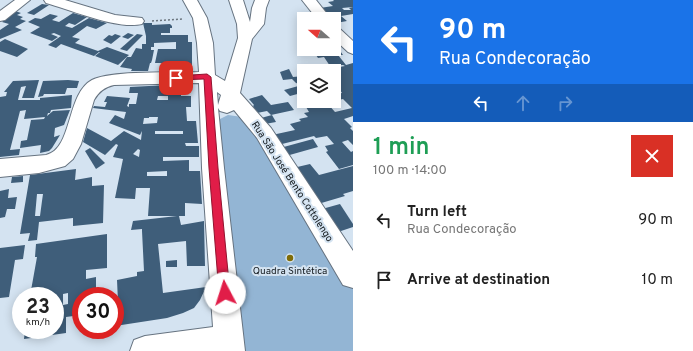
<!DOCTYPE html>
<html lang="en">
<head>
<meta charset="utf-8">
<style>
  body { margin:0; font-family:Overpass,sans-serif; background:#f2f2f2; color:#222; height:100vh; display:flex; flex-direction:column; font-size:15px; white-space:nowrap }
  * { box-sizing:border-box; margin:0 }
  p { font-size:13px; color:#767676 }
  .icon { flex:none; width:22px; height:22px; fill:none; stroke:currentColor; stroke-width:2; stroke-linecap:round; stroke-linejoin:round }
  .map { position:relative; flex:1; overflow:hidden }
  .side { display:flex; flex-direction:column; background:#fff; width:340px }
  .side>* { flex:none }
  .top-card { background:#1a73e8; color:#fff; overflow:hidden }
  .needle { width:26px; rotate:291deg }
  .controls { position:absolute; left:297px; top:12px; display:grid; gap:8px }
  .controls a { display:grid; place-items:center; width:44px; height:44px; border-radius:0px; background:#fff; box-shadow:0 2px 10px #0003; font-size:20px }
  .speed { position:absolute; left:12px; top:287px; display:flex; gap:8px; font-size:20px; font-weight:700; text-align:center }
  .speed>* { display:grid; place-content:center; width:52px; height:52px; border-radius:50%; background:#fff; box-shadow:0 2px 10px #0003; line-height:1 }
  .speed small { font-size:10px; font-weight:400 }
  .speed .limit { border:6px solid #d22; background:#fff; color:#111 }
  .pin { position:absolute; display:grid; place-items:center; width:34px; height:34px; color:#fff; margin:-17px; border-radius:8px; box-shadow:0 2px 6px #0006 }
  .me { position:absolute; width:44px; margin:-22px; rotate:355deg; stroke-linejoin:round; filter:drop-shadow(0 0 3px #0008) }
  .turn { display:flex; align-items:center; gap:14px; height:84px; padding:0 20px; font-size:18px }
  .turn .icon { width:52px; height:52px; stroke-width:2.5 }
  .turn b { display:block; font-size:28px; line-height:34px }
  .lanes { display:flex; align-items:center; height:38px; padding:0 20px; background:#0003; justify-content:center; gap:20px; direction:ltr }
  .lanes .off { opacity:.35 }
  .round { display:grid; place-items:center; flex:none; width:42px; height:42px; border-radius:0px; background:#f2f2f2 }
  .head { display:flex; align-items:center; justify-content:space-between; height:68px; padding:0 20px }
  h1 { font-size:24px; font-weight:600; line-height:30px; color:#1e9e55 }
  ul { padding:0; list-style:none }
  li { display:flex; align-items:center; gap:12px; height:60px; padding:0 20px }
  li div { flex:1 }
  li b { display:block; font-size:15px }
  li em { font-style:normal }
  main { display:flex; flex:1; min-height:0 }
  .map>svg:first-child { display:block }
  .green { fill:#93b5d4 }
  .building { fill:#3f5e7a; fill-rule:evenodd }
  .lines { fill:none; stroke-linecap:round; stroke-linejoin:round }
  .minor-casing { stroke:#667380; stroke-width:2 }
  .path { stroke:#6c767f; stroke-width:1.5; stroke-dasharray:2 2; stroke-linecap:butt }
  .minor { fill:#fff; fill-rule:evenodd }
  .route { fill:#e11d48; stroke:#92132f }
  .poi-dot { fill:#7f6c07; stroke:#d4e3f1; stroke-width:1.5 }
  .labels { text-anchor:middle; stroke-width:4; stroke-linejoin:round; paint-order:stroke }
  .street-label { font-size:10px; fill:#12181c; stroke:#d4e3f1 }
  .poi-label { font-size:10px; fill:#12181c; stroke:#d4e3f1 }
</style>
</head>
<body>
<main>
<div class="map">
<svg width="353" height="351" viewBox="0 0 353 351">
  <rect width="100%" height="100%" fill="#d4e3f1"/>
  <!-- green -->
  <polygon class="green" points="228,115 242,117 255,122 353,284 353,351 232,351 218,120"/>
  <!-- building -->
  <g class="building">
    <polygon points="333,0 353,0 353,7 342,8 344,10 340,10 351,10 349,8 353,7 353,14 341,16 347,21 336,23 334,19 332,19 320,8 333,6 328,2 334,1"/>
    <polygon points="42,4 49,5 34,15 27,13"/>
    <polygon points="15,11 21,13 17,15 23,17 20,19 26,21 15,27 22,30 0,39 0,30 9,24 2,22"/>
    <polygon points="73,13 87,17 75,25 69,23 65,26 72,28 89,18 107,23 96,29 87,26 72,37 80,39 75,43 98,51 107,47 129,55 118,65 95,56 100,52 99,52 94,56 61,44 56,48 48,45 61,36 54,33 51,34 58,37 52,41 30,33 40,27 28,22 35,18 41,19 50,14 58,16 52,20 59,22"/>
    <polygon points="143,23 152,23 152,25 170,24 172,26 172,28 170,28 170,33 161,33 161,35 188,35 188,42 192,42 192,69 174,70 174,63 155,63 158,49 176,49 176,42 154,43 154,47 151,47 151,50 154,50 152,60 151,63 150,63 148,71 131,71 132,69 120,67 127,57 131,57 136,48 142,49 142,44 146,44 146,36"/>
    <polygon points="128,33 134,35 128,39 122,37"/>
    <polygon points="115,34 121,36 111,44 103,40 109,35 112,36"/>
    <polygon points="137,34 143,35 127,51 120,49"/>
    <polygon points="5,39 28,49 17,57 0,51 0,42"/>
    <polygon points="334,42 343,55 338,55 346,65 353,63 353,116 344,119 352,127 350,128 353,131 353,145 348,140 342,142 351,152 353,151 353,165 339,169 326,152 328,151 325,146 334,144 327,136 316,138 314,136 278,145 272,135 295,130 290,124 301,121 299,119 308,117 304,113 309,112 306,107 327,103 335,112 352,108 343,99 334,101 334,94 342,93 340,90 334,92 334,71 328,69 345,66 343,65 330,66 324,57 318,58 312,49 334,49"/>
    <polygon points="289,69 293,77 304,76 304,97 301,93 290,96 284,90 302,85 296,83 292,79 283,80 280,72"/>
    <polygon points="39,80 34,98 22,98 26,86 21,87 18,100 40,100 40,98 72,95 71,108 51,110 50,113 48,113 47,116 53,111 70,110 64,125 55,128 54,137 60,135 52,148 49,151 40,153 41,145 20,148 21,141 27,140 31,120 44,119 45,117 24,119 26,110 20,111 10,150 20,149 19,155 0,157 0,97 6,96 7,92 4,92 13,81"/>
    <polygon points="68,80 79,81 77,88 67,88 65,94 44,94 43,96 38,97 43,81"/>
    <path d="M168 85V90H181V96H191V107H186L187 121H196L198 143H185L186 146H199V157H163V161L189 160V171H200L202 204 185 203V216H179L181 225 204 221 205 266H187L186 241 158 244 163 293 206 287 200 300 194 308 183 313 167 318 115 326V302H118L117 280 137 276V272L144 271 142 231V229L131 230 133 221 177 216H148L150 188H136L135 199 115 198 123 159 113 157 118 145 116 144 105 155 83 142 87 128 111 141 124 131 141 140 142 131 140 135 109 123 115 115 124 119 126 112 93 108 94 106 105 107 107 102H104L107 96 130 98 127 106 129 107V104H136L138 93H129L130 87ZM158 96H168V100H157ZM149 117H158L157 123 143 124 144 118H149ZM155 131H183V134H155ZM138 149 140 150 139 157 133 154ZM167 171V176H147V172Z"/>
    <polygon points="262,95 271,105 288,102 294,110 271,115 267,111 257,113 253,106 254,105 249,99"/>
    <polygon points="307,101 332,101 332,102 311,105"/>
    <polygon points="272,115 276,122 265,124 261,118"/>
    <polygon points="313,139 318,147 286,156 280,148"/>
    <polygon points="90,148 105,163 96,169 85,151"/>
    <polygon points="310,164 319,175 353,166 353,191 343,194 345,196 318,204 293,168"/>
    <path d="M76 169 75 180 92 177V186L104 185 103 223 73 226V218L39 222 37 240 28 241 30 233 20 234 30 175ZM37 194H43L42 201 40 216H35Z"/>
    <polygon points="23,176 23,182 11,183 12,177"/>
    <polygon points="9,189 8,198 17,197 15,209 7,209 5,217 0,218 0,191"/>
    <polygon points="340,204 353,224 353,227 338,232 322,209"/>
    <path d="M107 234V268L86 270V279L96 277V296H81V315L66 317V333L24 339 25 330H55V296H30L37 257H35L36 244ZM68 293V304L63 305V294Z"/>
    <polygon points="25,245 23,259 15,260 9,297 0,298 0,248"/>
    <polygon points="177,260 177,267 166,267 166,261"/>
  </g>
  <g class="lines">
    <!-- minor casing -->
    <g class="minor-casing">
      <g id="minor">
        <polygon points="15,0 30,0 5,20 0,21 0,11"/>
        <path d="M44 0H65L115 15 142 18 144 21 142 24C118 30 71 10 46 3Z"/>
        <path d="M183 0H197L207 18 213 43 215 75 225 81 238 38 237 24 229 0H243L250 22 252 8 255 0H269L266 8 264 24 252 39 240 93 271 128 353 251V288L343 285 257 138 234 110 227 113 220 111 218 108 224 168 245 351H130L134 340 145 336 213 327 202 168 199 83 114 85C105 87 99 91 94 100L81 144 73 159 65 166 39 173 0 177V159L46 155C73 149 66 94 92 80 112 70 174 73 199 72L197 43 193 18ZM217 92 221 95 218 105Z"/>
        <polygon points="302,0 316,0 331,19 317,19"/>
        <polygon points="334,27 339,28 353,41 353,54 348,52 334,39"/>
      </g>
    </g>
    <!-- path -->
    <polyline class="path" points="152,21 183,19"/>
    <!-- minor -->
    <use href="#minor" class="minor"/>
  </g>
  <!-- route -->
  <polygon class="route" points="207,74 211,77 218,168 230,293 229,297 225,299 221,297 219,293 209,168 204,79 176,80 173,78 176,76"/>
  <!-- markers -->
  <circle class="poi-dot" cx="290" cy="258" r="4"/>
  <g class="labels">
    <!-- street labels -->
    <g class="street-label">
      <text transform="translate(293 181) rotate(57)" y="4">Rua São José Bento Cottolengo</text>
    </g>
    <!-- poi labels -->
    <g class="poi-label">
      <text x="290" y="274">Quadra Sintética</text>
    </g>
  </g>
</svg>
<div class="controls">
<a><svg class="needle" viewBox="-14 -14 28 28"><path d="M0-13l5 13h-10z" fill="#e53935"/><path d="M0 13l5-13h-10z" fill="#767676"/></svg></a>
<a><svg class="icon" aria-label="layers" viewBox="0 0 24 24"><path d="M12 4l9 5-9 5-9-5zM3 14l9 5 9-5"/></svg></a>
</div>
<div class="speed"><div>23<small>km/h</small></div><div class="limit">30</div></div>
<div class="pin" style="left:176px;top:78px;background:#d93025"><svg class="icon" aria-label="arrive" viewBox="0 0 24 24"><path d="M6 21V4h12l-3 4 3 4H6"/></svg></div>
<svg class="me" style="left:225px;top:293px" viewBox="-20 -20 40 40"><circle r="19" fill="#fff"/><path d="M0-13L10 11 0 6-10 11z" fill="#e11d48"/></svg>
</div>
<section class="side">
<div class="top-card">
<div class="turn"><svg class="icon" aria-label="left" viewBox="0 0 24 24"><path d="M17 20v-9H6M10 6l-5 5 5 5"/></svg><div><b>90 m</b>Rua Condecoração</div></div>
<div class="lanes"><svg class="icon" aria-label="left" viewBox="0 0 24 24"><path d="M17 20v-9H6M10 6l-5 5 5 5"/></svg><svg class="icon off" aria-label="ahead" viewBox="0 0 24 24"><path d="M12 20V5M6 11l6-6 6 6"/></svg><svg class="icon off" aria-label="right" viewBox="0 0 24 24"><path d="M7 20v-9h11M14 6l5 5-5 5"/></svg></div>
</div>
<div class="head"><div><h1>1 min</h1><p>100 m · 14:00</p></div><a class="round" style="background:#d93025;color:#fff"><svg class="icon" aria-label="close" viewBox="0 0 24 24"><path d="M6 6l12 12M18 6L6 18"/></svg></a></div>
<ul>
<li><svg class="icon" aria-label="left" viewBox="0 0 24 24"><path d="M17 20v-9H6M10 6l-5 5 5 5"/></svg><div><b>Turn left</b><p>Rua Condecoração</p></div><em>90 m</em></li>
<li><svg class="icon" aria-label="arrive" viewBox="0 0 24 24"><path d="M6 21V4h12l-3 4 3 4H6"/></svg><div><b>Arrive at destination</b></div><em>10 m</em></li>
</ul>
</section>
</main>
</body>
</html>
